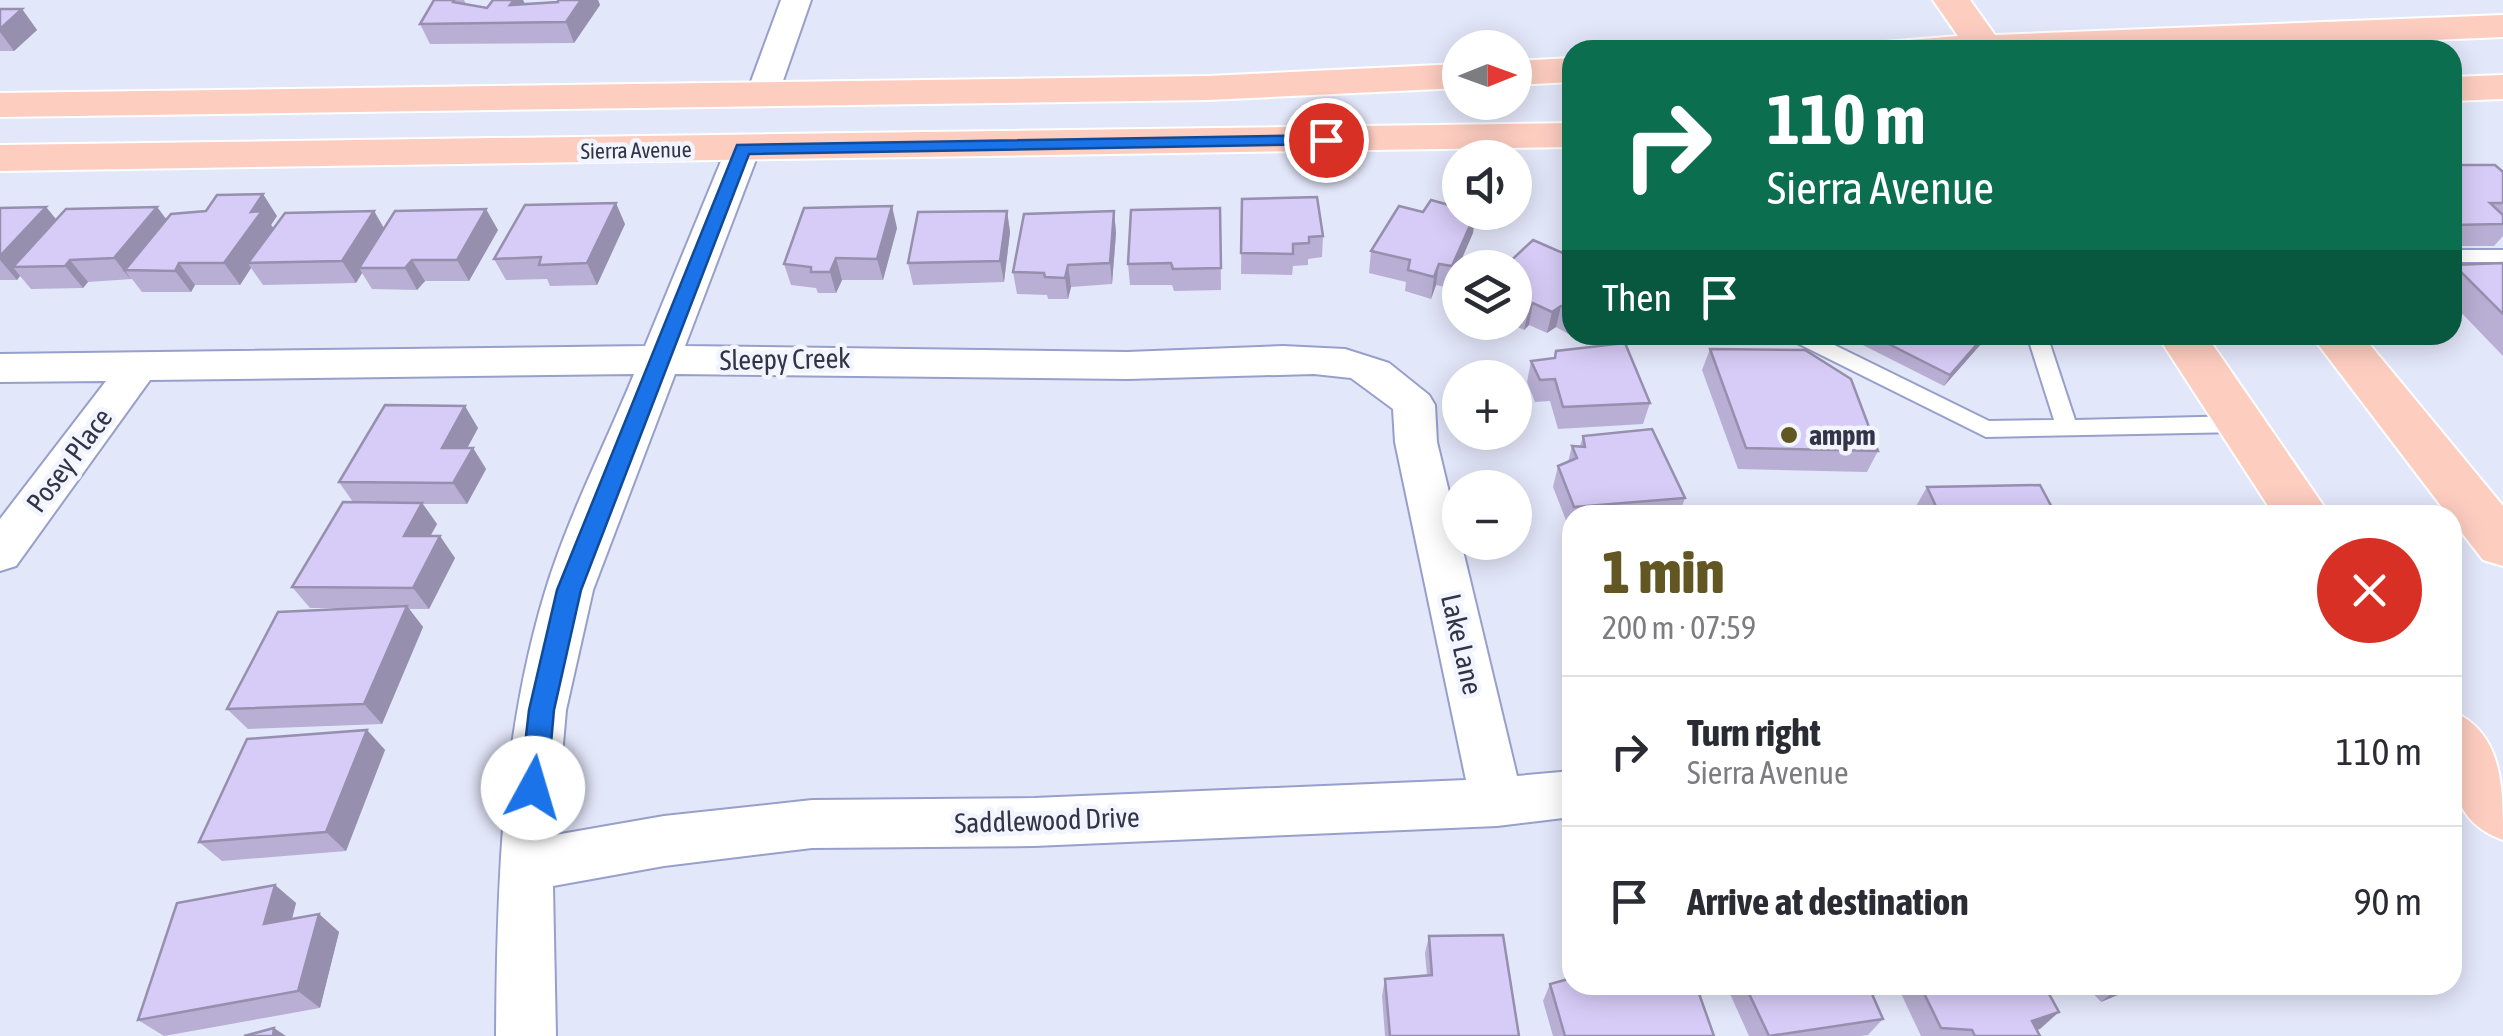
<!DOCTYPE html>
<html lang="en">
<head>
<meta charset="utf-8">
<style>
  body { margin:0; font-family:"Asap Condensed",sans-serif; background:#f2f2f3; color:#2b2b33; height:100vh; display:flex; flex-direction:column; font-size:38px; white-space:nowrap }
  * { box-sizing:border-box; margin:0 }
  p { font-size:32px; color:#7c7c81 }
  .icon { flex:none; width:55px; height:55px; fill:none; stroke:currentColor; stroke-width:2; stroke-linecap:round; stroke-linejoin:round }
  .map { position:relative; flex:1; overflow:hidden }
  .details { position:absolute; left:1562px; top:505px; width:900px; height:490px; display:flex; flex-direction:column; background:#fff; border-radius:30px; box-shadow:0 5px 25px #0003 }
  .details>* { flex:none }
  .guide { position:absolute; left:1562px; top:40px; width:900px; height:305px; border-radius:30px; box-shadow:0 5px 25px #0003; background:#0b6e4f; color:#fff; overflow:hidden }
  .needle { width:65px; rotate:89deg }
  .fabs { position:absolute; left:1442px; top:30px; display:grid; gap:20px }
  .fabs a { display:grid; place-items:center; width:90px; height:90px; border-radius:50%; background:#fff; box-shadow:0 5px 25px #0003; font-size:50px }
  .pin { position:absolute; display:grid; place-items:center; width:85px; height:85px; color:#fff; margin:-42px; border:5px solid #fff; border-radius:50%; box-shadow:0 2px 10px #0007 }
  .me { position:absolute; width:110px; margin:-55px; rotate:6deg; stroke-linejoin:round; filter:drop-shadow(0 0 8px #0008) }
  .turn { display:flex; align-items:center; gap:35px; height:210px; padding:0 40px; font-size:45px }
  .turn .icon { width:130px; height:130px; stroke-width:2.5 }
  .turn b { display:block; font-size:70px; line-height:85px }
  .then { display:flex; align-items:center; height:95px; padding:0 40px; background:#0003; gap:20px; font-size:38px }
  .round { display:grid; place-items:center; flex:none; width:105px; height:105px; border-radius:52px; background:#f2f2f3 }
  .overview { display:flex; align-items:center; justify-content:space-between; height:170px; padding:0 40px }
  h1 { font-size:60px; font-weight:800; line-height:75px; color:#625623 }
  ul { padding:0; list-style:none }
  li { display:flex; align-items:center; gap:30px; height:150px; padding:0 40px; border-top:2px solid #e1e1e2 }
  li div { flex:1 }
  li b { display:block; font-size:38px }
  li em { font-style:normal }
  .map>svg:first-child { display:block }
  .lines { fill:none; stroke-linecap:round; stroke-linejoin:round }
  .lane-casing { stroke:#979fcb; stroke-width:4 }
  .street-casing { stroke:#979fcb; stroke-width:4 }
  .primary-casing { stroke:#fff; stroke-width:4 }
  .lane { fill:#fff; fill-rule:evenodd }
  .street { fill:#fff; fill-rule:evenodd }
  .primary { fill:#fdcdc0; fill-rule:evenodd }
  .wall { fill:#b9afd4 }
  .shaded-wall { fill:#968fad }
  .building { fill:#d7ccf7; stroke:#968fad; stroke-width:2.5 }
  .route { fill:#1a73e8; stroke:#114b97; stroke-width:2.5 }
  .poi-dot { fill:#625623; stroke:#f2f4fe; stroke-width:4 }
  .labels { text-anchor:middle; stroke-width:9; stroke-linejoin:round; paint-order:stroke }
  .far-street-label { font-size:22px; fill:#323548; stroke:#f2f4fe }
  .street-label { font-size:28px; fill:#323548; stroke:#f2f4fe }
  .poi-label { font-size:28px; font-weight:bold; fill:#323548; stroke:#f2f4fe; text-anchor:start }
</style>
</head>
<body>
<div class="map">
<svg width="2503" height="1036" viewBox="0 0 2503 1036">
  <rect width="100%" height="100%" fill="#e3e7fa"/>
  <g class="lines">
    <!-- lane casing -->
    <g class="lane-casing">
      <g id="lane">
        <rect x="2452" y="250" width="51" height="12"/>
        <polygon points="1788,335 1814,335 1989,421 2054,420 2027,335 2047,335 2075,420 2242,416 2253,424 2242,432 1986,437 1791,340"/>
      </g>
    </g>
    <!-- street casing -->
    <g class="street-casing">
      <g id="street">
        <polygon points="781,0 811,0 778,95 774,102 750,102 746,95"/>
        <path d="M743 139 755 142 760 149 685 346 1127 352 1283 346 1345 349 1389 363 1429 395 1435 405 1437 442 1517 776 1572 771V817L1497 826 1034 846 812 848 664 866 553 886 556 1036H496C497 886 501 737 545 592 567 519 605 445 634 374L150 380 16 566 0 571V519L106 381 0 382V354L645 346 726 149 731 142ZM675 374 1127 379 1314 374 1351 378 1393 409 1395 442 1466 780 1034 798 812 800 664 816 555 835 566 710 593 590Z"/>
      </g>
    </g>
    <!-- primary casing -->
    <g class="primary-casing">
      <g id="primary">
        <polygon points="1933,0 1970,0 1995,35 2503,15 2503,37 2187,50 1880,50 1885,42 1958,36"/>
        <polygon points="1572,58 1572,82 1515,85 1515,61"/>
        <polygon points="1460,64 1460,88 1208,100 0,117 0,93 1208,76"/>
        <polygon points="2503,75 2503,99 2452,101 2452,77"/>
        <polygon points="1572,123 1572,147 0,171 0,145"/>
        <polygon points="2157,335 2206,335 2330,515 2274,515"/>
        <polygon points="2311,335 2362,335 2503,506 2503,566 2483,560 2452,520 2452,515 2448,515"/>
        <path d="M2452 711C2503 733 2503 786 2503 840 2442 818 2452 765 2452 711Z"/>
      </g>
    </g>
    <!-- lane -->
    <use href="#lane" class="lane"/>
    <!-- street -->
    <use href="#street" class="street"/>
    <!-- primary -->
    <use href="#primary" class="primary"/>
  </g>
  <!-- wall -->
  <g class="wall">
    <polygon points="434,0 464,0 466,4 487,8 493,0 523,0 525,4 558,2 558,0 598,0 600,5 574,43 430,44 420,24"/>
    <polygon points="0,9 22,9 37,30 14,51 0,51"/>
    <polygon points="2452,165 2503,172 2503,236 2494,246 2452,246"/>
    <polygon points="1242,199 1323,236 1322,257 1308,259 1308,265 1293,266 1292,275 1241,274"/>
    <polygon points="46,207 56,219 157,207 166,219 277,216 271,225 274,228 374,211 384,228 498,230 469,281 425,281 417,290 372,289 362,273 356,283 263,285 251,268 240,285 195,285 191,292 142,292 132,279 88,282 83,288 31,289 20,276 17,280 0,280 0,208"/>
    <polygon points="1220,208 1221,290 1174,291 1172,285 1130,285 1128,264"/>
    <polygon points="1007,211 1010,232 1004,282 913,285 908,263"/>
    <polygon points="1114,211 1116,233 1112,284 1071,287 1068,299 1048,299 1047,295 1017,294 1013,272"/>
    <polygon points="625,224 597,285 550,286 547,279 506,280 494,259"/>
    <polygon points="897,228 883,280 842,280 836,293 818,293 816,288 791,285 784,264"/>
    <polygon points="1473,233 1449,288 1436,285 1431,299 1405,291 1406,282 1369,273 1371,251"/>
    <polygon points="1572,257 1572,336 1556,327 1547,333 1529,325 1524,330 1507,322 1515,322 1515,268"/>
    <polygon points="2503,263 2503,356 2452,303 2452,267 2454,265"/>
    <polygon points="1843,335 1989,335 1944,386"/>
    <polygon points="1710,349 1878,451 1867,472 1738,469 1702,370"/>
    <polygon points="1531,361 1650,403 1643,424 1558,429 1550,401 1535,402 1527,382"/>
    <polygon points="478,428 467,448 473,448 486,469 467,504 423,504 437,524 430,536 455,558 429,609 409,609 423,627 382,724 248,729 227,709 362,608 310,608 292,587 353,502 339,482"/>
    <polygon points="1583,436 1685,498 1679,515 1572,515 1572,528 1569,528 1553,487 1558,466 1568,462 1572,446 1580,446"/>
    <polygon points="1927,487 2056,515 1918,515 1915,508"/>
    <polygon points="367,730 385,750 346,851 222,861 199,842"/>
    <polygon points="275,885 296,903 292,919 319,914 339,932 320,1008 164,1036 138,1020"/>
    <polygon points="1429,936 1519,1036 1385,1036 1382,996 1385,979 1427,975 1425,953"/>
    <polygon points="1550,984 1714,1036 1553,1036 1543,1001"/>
    <polygon points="1726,985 1868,985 1883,1019 1868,1035 1860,1036 1749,1036"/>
    <polygon points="1897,985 2044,985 2059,1012 2036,1030 2040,1036 1921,1036"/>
    <polygon points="2085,985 2141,985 2101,1002"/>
  </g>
  <!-- shaded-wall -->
  <g class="shaded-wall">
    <polygon points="514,0 523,0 529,14 510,5"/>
    <polygon points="581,0 598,0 600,5 574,43 566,22"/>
    <polygon points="22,9 37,30 14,51 0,32 0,29"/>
    <polygon points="263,194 277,216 271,225 277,233 248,263 251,268 240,285 224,263 251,212"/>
    <polygon points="616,203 625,224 597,285 587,263"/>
    <polygon points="892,206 897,228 883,280 877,259"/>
    <polygon points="46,207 63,228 13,267 20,276 17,280 0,260 0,256"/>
    <polygon points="157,207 173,228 125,270 131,280 114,258"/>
    <polygon points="486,209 498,230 469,281 457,260"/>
    <polygon points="374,211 386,232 359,268 362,273 356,283 342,261"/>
    <polygon points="1007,211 1010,232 1004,282 1000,261"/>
    <polygon points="1114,211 1116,233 1112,284 1110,263"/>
    <polygon points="1476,212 1473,233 1449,288 1452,266"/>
    <polygon points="836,258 842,280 836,293 830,272"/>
    <polygon points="70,260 88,282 83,288 65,266"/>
    <polygon points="412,260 425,281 417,290 405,268"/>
    <polygon points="179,263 195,285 191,292 175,271"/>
    <polygon points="1439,264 1436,285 1431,299 1434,277"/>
    <polygon points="1068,265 1071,287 1068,299 1065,278"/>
    <polygon points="1533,303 1529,325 1524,330 1529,308"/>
    <polygon points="1561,306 1556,327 1547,333 1552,312"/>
    <polygon points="1985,335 1989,335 1944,386 1950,375"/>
    <polygon points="465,406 478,428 456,469 442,448"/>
    <polygon points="473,448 486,469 467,504 453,483"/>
    <polygon points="422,503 437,524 419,557 404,536"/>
    <polygon points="440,536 455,558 429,609 413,588"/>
    <polygon points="407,606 423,627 382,724 364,704"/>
    <polygon points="367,730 385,750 346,851 326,832"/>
    <polygon points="275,885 296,903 286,941 264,924"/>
    <polygon points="319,914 339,932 320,1008 298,991"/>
    <polygon points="2141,985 2101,1002 2121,986"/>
    <polygon points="2059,1012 2040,1029 2018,1036 2032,1021"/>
    <polygon points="274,1028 286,1036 273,1036"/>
  </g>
  <!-- building -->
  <g class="building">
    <polygon points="434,0 454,0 453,2 487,8 493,0 514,0 510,5 558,2 558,0 581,0 566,22 420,24"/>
    <polygon points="0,9 22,9 0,29"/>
    <polygon points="2452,165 2495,165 2503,172 2503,203 2490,203 2503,215 2503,224 2452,225"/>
    <polygon points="263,194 251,212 262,211 224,263 179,263 175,271 125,270 171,214 206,211 217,195"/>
    <polygon points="1317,197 1323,236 1309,237 1309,243 1293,244 1293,254 1241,253 1242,199"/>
    <polygon points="1431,200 1460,208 1460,212 1476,212 1452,266 1439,264 1434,277 1408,270 1410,260 1371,251 1399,206 1423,212"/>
    <polygon points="616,203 587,263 539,265 541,257 494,259 525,205"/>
    <polygon points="892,206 877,259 836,258 830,272 811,272 811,267 784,264 804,208"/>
    <polygon points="46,207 0,256 0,208"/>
    <polygon points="157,207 114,258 70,260 65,266 13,267 66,209"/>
    <polygon points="1220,208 1221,268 1173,269 1171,263 1128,264 1131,210"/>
    <polygon points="486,209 457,260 412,260 405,268 359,268 395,211"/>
    <polygon points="374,211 342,261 248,263 285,213"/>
    <polygon points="1007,211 1000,261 908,263 918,212"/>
    <polygon points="1114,211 1110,263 1068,265 1065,278 1045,277 1044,273 1013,272 1024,214"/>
    <polygon points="1533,240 1572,257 1572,312 1561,306 1552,312 1533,303 1529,308 1515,303 1515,268 1503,268"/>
    <polygon points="2503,263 2503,314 2454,265"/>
    <polygon points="1871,335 1985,335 1950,375"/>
    <polygon points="1625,343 1650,403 1563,407 1555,379 1540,380 1531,361 1555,358 1556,351"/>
    <polygon points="1710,349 1805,350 1851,379 1878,451 1746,448"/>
    <polygon points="385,405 465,406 442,448 473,448 453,483 339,482"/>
    <polygon points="1652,429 1685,498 1574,507 1558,466 1577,458 1572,446 1585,447 1583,436"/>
    <polygon points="2040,485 2056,515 1940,515 1927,487"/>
    <polygon points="343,502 422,503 404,536 440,536 413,588 292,587"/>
    <polygon points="407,606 364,704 227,709 278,612"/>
    <polygon points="367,730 326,832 199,842 247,739"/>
    <polygon points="275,885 264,924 319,914 298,991 138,1020 177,903"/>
    <polygon points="1503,935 1519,1036 1390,1036 1385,979 1432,975 1429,936"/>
    <polygon points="1572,978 1572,985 1696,985 1714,1036 1565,1036 1550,984"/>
    <polygon points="1745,985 1868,985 1883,1019 1769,1036"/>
    <polygon points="1920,985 2044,985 2059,1012 2032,1021 2040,1036 1975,1036 1972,1030 1941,1028"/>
    <polygon points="274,1028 273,1036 244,1036"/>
  </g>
  <!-- route -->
  <polygon class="route" points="1326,135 1335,140 1333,144 749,154 581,590 554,710 547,788 543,797 533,800 524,797 520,788 529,710 557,590 737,145"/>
  <!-- markers -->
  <circle class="poi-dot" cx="1789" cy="435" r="10"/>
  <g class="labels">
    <!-- far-street labels -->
    <g class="far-street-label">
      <text transform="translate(636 150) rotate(-1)" y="8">Sierra Avenue</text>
    </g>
    <!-- street labels -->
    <g class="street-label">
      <text transform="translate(785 359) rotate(-1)" y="10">Sleepy Creek</text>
      <text transform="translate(69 460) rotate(-53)" y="10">Posey Place</text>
      <text transform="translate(1462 644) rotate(77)" y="10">Lake Lane</text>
      <text transform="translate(1047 820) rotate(-2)" y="10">Saddlewood Drive</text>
    </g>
    <!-- poi labels -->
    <g class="poi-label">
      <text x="1809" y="445">ampm</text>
    </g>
  </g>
</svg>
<div class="fabs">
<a><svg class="needle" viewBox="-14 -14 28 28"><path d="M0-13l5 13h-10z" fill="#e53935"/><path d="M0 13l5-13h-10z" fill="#7c7c81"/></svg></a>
<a><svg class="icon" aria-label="sound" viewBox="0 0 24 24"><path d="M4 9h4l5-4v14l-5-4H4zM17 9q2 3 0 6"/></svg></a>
<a><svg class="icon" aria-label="layers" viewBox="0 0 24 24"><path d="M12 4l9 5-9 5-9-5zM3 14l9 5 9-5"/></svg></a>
<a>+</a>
<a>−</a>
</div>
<div class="pin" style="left:1326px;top:140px;background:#d93025"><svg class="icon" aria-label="arrive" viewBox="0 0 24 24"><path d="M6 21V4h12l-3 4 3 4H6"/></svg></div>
<svg class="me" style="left:533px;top:788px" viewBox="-20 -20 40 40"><circle r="19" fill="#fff"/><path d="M0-13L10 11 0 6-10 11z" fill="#1a73e8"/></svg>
<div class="guide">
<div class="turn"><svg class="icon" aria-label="right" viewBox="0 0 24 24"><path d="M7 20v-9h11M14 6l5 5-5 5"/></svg><div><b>110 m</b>Sierra Avenue</div></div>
<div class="then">Then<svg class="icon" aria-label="arrive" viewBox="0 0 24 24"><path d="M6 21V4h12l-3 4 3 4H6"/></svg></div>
</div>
<section class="details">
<div class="overview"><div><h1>1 min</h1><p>200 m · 07:59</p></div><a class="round" style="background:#d93025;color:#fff"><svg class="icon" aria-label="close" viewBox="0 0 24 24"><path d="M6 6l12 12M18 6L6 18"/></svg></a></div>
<ul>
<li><svg class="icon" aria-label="right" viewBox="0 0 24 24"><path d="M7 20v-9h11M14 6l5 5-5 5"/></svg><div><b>Turn right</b><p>Sierra Avenue</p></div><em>110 m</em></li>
<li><svg class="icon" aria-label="arrive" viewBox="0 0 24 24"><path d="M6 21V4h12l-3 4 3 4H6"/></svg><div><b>Arrive at destination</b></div><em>90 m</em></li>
</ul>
</section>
</div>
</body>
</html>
